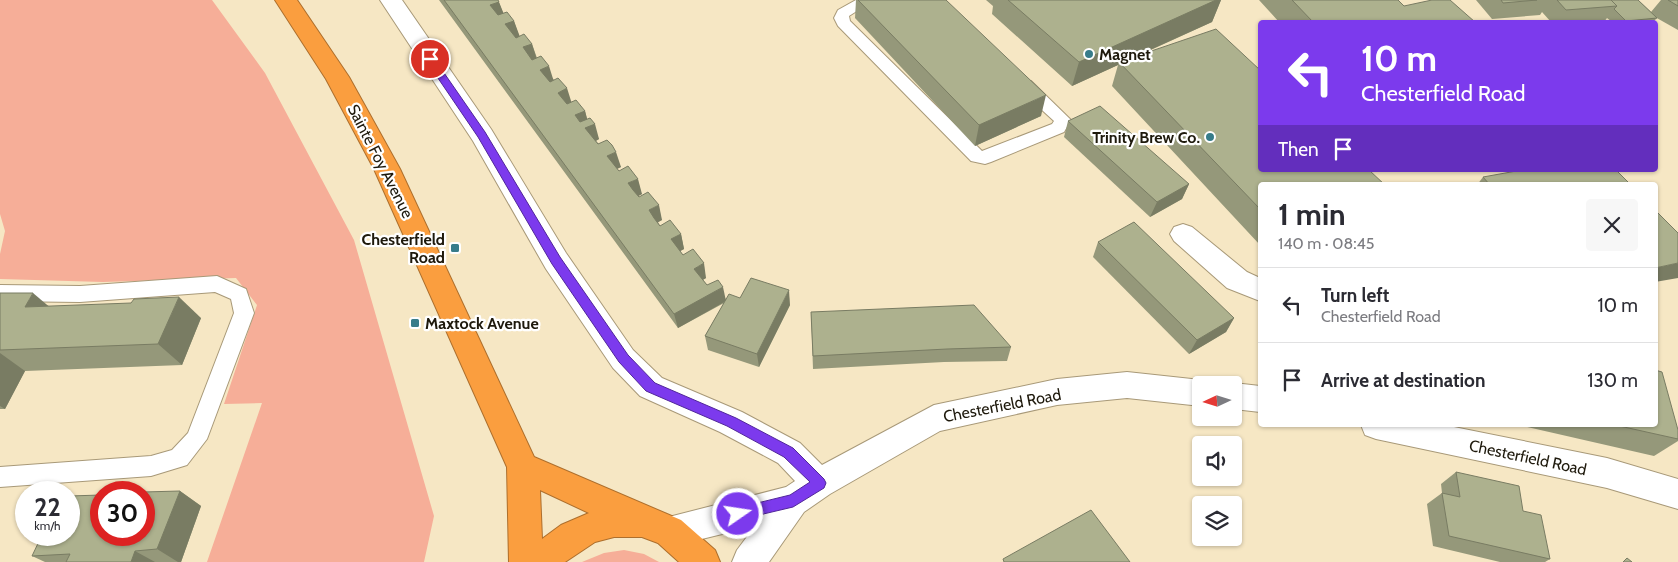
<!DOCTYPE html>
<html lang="en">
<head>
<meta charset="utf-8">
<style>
  body { margin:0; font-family:Cabin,sans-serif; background:#f7f7f7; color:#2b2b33; height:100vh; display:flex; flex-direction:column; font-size:19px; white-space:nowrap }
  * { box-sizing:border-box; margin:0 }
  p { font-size:16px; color:#7c7c81 }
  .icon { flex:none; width:28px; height:28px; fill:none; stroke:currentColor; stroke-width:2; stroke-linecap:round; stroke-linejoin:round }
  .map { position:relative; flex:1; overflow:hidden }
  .side { position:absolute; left:1258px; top:182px; width:400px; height:245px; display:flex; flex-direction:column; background:#fff; border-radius:5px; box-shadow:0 1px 4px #0004 }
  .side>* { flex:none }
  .banner { position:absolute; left:1258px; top:20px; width:400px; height:152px; border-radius:5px; box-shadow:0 1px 4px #0004; background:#7c3aed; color:#fff; overflow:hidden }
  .needle { width:32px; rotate:266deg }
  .controls { position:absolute; left:1192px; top:376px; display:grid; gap:10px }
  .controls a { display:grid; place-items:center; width:50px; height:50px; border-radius:5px; background:#fff; box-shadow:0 1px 4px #0004; font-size:25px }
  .speed { position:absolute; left:15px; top:481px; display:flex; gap:10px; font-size:25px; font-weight:700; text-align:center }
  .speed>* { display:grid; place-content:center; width:65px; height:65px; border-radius:50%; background:#fff; box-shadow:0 1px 4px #0004; line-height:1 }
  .speed small { font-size:12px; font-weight:400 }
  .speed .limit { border:8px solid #d22; background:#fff; color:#111 }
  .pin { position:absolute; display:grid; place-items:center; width:42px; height:42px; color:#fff; margin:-21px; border:2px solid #fff; border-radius:50%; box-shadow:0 1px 5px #0007 }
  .me { position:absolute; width:55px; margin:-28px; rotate:77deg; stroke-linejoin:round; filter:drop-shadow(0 0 4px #0008) }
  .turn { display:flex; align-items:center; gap:18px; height:105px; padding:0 20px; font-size:22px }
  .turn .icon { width:65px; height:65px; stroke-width:2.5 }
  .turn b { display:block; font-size:35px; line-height:42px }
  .then { display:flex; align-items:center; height:48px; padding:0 20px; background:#0003; gap:10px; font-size:19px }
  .round { display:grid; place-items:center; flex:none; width:52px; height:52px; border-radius:5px; background:#f7f7f7 }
  .head { display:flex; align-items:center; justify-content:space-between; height:85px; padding:0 20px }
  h1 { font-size:30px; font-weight:800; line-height:38px }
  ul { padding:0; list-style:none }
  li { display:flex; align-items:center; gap:15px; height:75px; padding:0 20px; border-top:1px solid #e1e1e2 }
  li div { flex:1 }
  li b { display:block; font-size:19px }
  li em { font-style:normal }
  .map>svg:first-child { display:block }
  .green { fill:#f6ae98 }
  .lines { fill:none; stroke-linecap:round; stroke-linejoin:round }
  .lane-casing { stroke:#a89978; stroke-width:2 }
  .street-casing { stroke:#a89978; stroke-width:2 }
  .highway-casing { stroke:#ad6f2d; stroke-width:2 }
  .lane { fill:#fff; fill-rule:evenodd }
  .street { fill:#fff; fill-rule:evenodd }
  .highway { fill:#fa9e3f; fill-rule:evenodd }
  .wall { fill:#95987a }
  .shaded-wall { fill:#797c63 }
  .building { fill:#adb18e; stroke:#797c63 }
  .route { fill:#7c3aed; stroke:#51269a }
  .poi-dot { fill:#377c8a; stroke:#fff; stroke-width:2 }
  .labels { text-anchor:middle; stroke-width:4.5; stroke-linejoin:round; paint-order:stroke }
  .poi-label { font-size:16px; font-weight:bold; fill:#1e190c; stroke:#fff; text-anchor:start }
  .street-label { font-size:16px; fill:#1e190c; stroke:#fff }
</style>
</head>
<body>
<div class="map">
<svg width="1678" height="562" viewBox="0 0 1678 562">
  <rect width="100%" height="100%" fill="#f6e7c4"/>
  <!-- green -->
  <g class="green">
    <polygon points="0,0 212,0 265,73 354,240 434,516 424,562 207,562 262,403 224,404 257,305 236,278 103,282 0,279 0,254 5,231 0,214"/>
    <polygon points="624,550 644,554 659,562 582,562 604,553"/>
  </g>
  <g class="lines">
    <!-- lane casing -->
    <g class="lane-casing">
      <g id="lane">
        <polygon points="856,0 874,0 849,16 850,21 982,151 1052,124 1054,121 1019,89 1017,85 1019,81 1031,81 1071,120 1064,132 991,162 985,164 971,161 838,26 834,18 838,10"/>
        <polygon points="217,276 246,289 254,313 207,439 187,465 151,476 0,487 0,467 151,456 172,450 188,433 234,313 231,299 215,292 80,302 0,301 0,285 80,286"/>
      </g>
    </g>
    <!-- street casing -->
    <g class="street-casing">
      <g id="street">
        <polygon points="380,0 402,0 491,129 566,253 633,350 662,378 742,412 800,443 822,465 934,405 1057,379 1127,372 1201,380 1212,385 1201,385 1201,406 1127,398 1057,405 940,431 830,494 804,512 769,562 732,562 737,550 755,526 669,547 657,542 653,531 657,520 786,487 795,481 778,463 720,432 640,396 613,368 546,269 473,141"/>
        <polygon points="1183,224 1192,227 1247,272 1260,278 1260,301 1227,288 1174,241 1170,234 1174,227"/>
        <polygon points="1234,383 1260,386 1260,412 1234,409 1234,385 1228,385"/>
        <polygon points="1361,425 1444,425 1607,458 1678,479 1678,509 1607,488 1376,439 1365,435"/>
      </g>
    </g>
    <!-- highway casing -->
    <g class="highway-casing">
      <path id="highway" d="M275 0H297L349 77 400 169 534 457 681 520 715 550 720 562H679L658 543 642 537H614L595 542 565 562H509L507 467 374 169 326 79ZM540 490 589 513 561 525 542 539Z"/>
    </g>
    <!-- lane -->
    <use href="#lane" class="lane"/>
    <!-- street -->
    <use href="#street" class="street"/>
    <!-- highway -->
    <use href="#highway" class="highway"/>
  </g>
  <!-- wall -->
  <g class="wall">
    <polygon points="439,0 498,0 503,13 514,21 519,36 532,44 537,58 571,102 585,111 587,119 599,139 596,141 621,167 617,169 642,194 638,196 662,220 658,222 660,226 681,234 684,249 680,251 683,255 706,278 703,280 707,285 726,299 740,298 790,305 759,367 708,350 705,336 724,303 678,328"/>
    <polygon points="856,0 946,0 1041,116 975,146 855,18"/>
    <polygon points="986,0 1221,0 1212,22 1142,54 1260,185 1260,245 1112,86 1118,65 1072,86 992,14 993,6"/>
    <polygon points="1259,0 1398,0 1404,6 1475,22 1279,22"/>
    <polygon points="1476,0 1638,0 1651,12 1661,0 1678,0 1678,30 1655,17 1657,18 1653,22 1612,22 1607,18 1604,22 1551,22 1542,12 1540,15 1492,19"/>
    <polygon points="1068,121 1189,184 1182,199 1150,217 1064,137"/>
    <polygon points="1483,177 1631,185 1477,185"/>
    <polygon points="1098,242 1234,318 1226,332 1189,354 1093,257"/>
    <polygon points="0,293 49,306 201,318 182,365 25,371 5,409 0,409"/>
    <polygon points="811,312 1011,347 1007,361 944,362 813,369"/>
    <polygon points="1518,425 1655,425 1678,430 1678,441 1654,456"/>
    <polygon points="1456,472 1523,511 1550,559 1545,562 1500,562 1433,546 1427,504 1442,493 1441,484"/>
    <polygon points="180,491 201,506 181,562 45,562 32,556"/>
  </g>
  <!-- shaded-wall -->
  <g class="shaded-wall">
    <polygon points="1216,0 1221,0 1212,22 1121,63 1119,62 1118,65 1072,86 1079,62"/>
    <polygon points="499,2 505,17 496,21 490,5"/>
    <polygon points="514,21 520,37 511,40 505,24"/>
    <polygon points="532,44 537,60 529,63 523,47"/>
    <polygon points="549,66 554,82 545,86 540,70"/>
    <polygon points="567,88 572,104 563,108 558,93"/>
    <polygon points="1046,95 1041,116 975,146 979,125"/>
    <polygon points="585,111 589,126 595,124 599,139 590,144 575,115"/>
    <polygon points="616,152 621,167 612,171 607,156"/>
    <polygon points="638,179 642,194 633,199 628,183"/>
    <polygon points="1189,184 1182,199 1150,217 1157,202"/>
    <polygon points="659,205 662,220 653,225 649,210"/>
    <polygon points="681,234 684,249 675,254 671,239"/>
    <polygon points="704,263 706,278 697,283 694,269"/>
    <polygon points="1678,263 1678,278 1655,282 1655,268"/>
    <polygon points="723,287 726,301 678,328 674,314"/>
    <polygon points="789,290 790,305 759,367 757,354"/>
    <polygon points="33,293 59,315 25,307"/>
    <polygon points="179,297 201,318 182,365 158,344"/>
    <polygon points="1234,318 1226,332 1189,354 1197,340"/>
    <polygon points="0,353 25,371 5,409 0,406"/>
    <polygon points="180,491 201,506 181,562 178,562 157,549"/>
    <polygon points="135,551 155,562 131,562"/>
  </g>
  <!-- building -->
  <g class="building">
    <polygon points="444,0 498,0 499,2 490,5 498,15 507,12 514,21 505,24 516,38 524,34 532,44 523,47 532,60 541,56 549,66 540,70 550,82 558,78 567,88 558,93 562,98 567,104 576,100 585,111 575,115 580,122 590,118 595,124 585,128 598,144 607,140 612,145 616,152 607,156 619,171 628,166 638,179 628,183 633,190 639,197 648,192 659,205 649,210 654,218 660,226 670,220 681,234 671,239 683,255 693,249 704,263 694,269 707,285 718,280 723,287 674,314"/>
    <polygon points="858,0 946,0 1046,95 979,125"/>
    <polygon points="1008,0 1216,0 1079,62"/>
    <polygon points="1292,0 1398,0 1404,6 1432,0 1450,0 1475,22 1313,22"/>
    <polygon points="1501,0 1537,0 1503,3"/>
    <polygon points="1557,0 1611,0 1617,6 1566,10"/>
    <polygon points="1611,0 1638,0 1657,18 1626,21 1614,9 1617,6"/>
    <polygon points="1668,0 1678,0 1678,6"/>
    <polygon points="1216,29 1260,70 1260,170 1369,170 1385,185 1260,185 1260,209 1119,62"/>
    <polygon points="1100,106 1189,184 1157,202 1068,121"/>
    <polygon points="1522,170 1616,170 1631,185 1490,185 1483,177"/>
    <polygon points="1655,210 1678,233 1678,263 1655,268"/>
    <polygon points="1134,222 1234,318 1197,340 1098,242"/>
    <polygon points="751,278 789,290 757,354 705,336 729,294 740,298"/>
    <polygon points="0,293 33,293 25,307 131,303 134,299 179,297 158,344 0,350"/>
    <polygon points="974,305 1011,347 947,349 813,356 811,312"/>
    <polygon points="1655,370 1662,372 1678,430 1678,439 1615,425 1655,425"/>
    <polygon points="1456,472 1519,486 1523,511 1541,515 1550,559 1449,536 1442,493 1460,497"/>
    <polygon points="180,491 157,549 135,551 131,562 66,562 70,554 32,556 42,535 69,535 69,496 101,495 101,535 144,535 144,492 143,492"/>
    <polygon points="1091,510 1130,562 1004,562 1003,559"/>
    <polygon points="1627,558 1632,562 1623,562"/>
  </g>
  <!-- route -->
  <polygon class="route" points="430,56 433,57 485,132 560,257 628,355 655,383 736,418 793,448 824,479 826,483 824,488 793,507 738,520 733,518 731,514 733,509 790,495 810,482 784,457 727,426 646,391 619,362 552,264 478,137 425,59"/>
  <!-- markers -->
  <g class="poi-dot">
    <circle cx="1089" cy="54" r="5"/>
    <circle cx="1210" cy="137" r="5"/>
    <rect x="450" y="243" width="10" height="10" rx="2.5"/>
    <rect x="410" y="318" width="10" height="10" rx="2.5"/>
  </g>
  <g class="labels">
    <!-- poi labels -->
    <g class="poi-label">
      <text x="1099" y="60">Magnet</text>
      <text x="1200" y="143" text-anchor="end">Trinity Brew Co.</text>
      <text x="445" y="245" text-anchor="end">Chesterfield<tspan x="445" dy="18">Road</tspan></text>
      <text x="425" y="329">Maxtock Avenue</text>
    </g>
    <!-- street labels -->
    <g class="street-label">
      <text transform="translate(381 161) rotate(63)" y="6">Sainte Foy Avenue</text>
      <text transform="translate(1002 405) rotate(-11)" y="6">Chesterfield Road</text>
      <text transform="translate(1528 457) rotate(12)" y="6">Chesterfield Road</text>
    </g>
  </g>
</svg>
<div class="controls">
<a><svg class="needle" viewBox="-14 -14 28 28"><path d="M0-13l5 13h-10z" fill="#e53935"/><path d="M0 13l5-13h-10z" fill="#7c7c81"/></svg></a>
<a><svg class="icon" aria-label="sound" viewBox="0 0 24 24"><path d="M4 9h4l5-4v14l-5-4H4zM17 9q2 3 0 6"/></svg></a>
<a><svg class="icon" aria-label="layers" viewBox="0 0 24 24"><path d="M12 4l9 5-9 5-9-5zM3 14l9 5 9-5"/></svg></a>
</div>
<div class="speed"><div>22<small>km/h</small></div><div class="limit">30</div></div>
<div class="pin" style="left:430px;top:59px;background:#d93025"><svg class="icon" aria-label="arrive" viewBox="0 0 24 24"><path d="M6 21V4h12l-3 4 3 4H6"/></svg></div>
<svg class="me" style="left:738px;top:514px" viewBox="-20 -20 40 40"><circle r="17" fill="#7c3aed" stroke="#fff" stroke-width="3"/><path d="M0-11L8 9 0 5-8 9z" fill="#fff"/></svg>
<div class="banner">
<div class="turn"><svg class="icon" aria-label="left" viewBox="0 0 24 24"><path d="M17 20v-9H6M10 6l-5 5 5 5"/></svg><div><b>10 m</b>Chesterfield Road</div></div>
<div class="then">Then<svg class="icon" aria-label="arrive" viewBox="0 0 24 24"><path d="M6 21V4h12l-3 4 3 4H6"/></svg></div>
</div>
<section class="side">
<div class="head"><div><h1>1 min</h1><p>140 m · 08:45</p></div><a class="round"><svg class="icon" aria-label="close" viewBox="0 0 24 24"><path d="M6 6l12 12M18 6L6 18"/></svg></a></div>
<ul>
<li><svg class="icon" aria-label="left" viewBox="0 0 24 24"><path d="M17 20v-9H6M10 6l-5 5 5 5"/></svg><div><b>Turn left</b><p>Chesterfield Road</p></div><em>10 m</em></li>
<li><svg class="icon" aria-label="arrive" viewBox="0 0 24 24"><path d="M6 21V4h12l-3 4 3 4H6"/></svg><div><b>Arrive at destination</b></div><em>130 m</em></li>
</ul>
</section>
</div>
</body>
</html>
